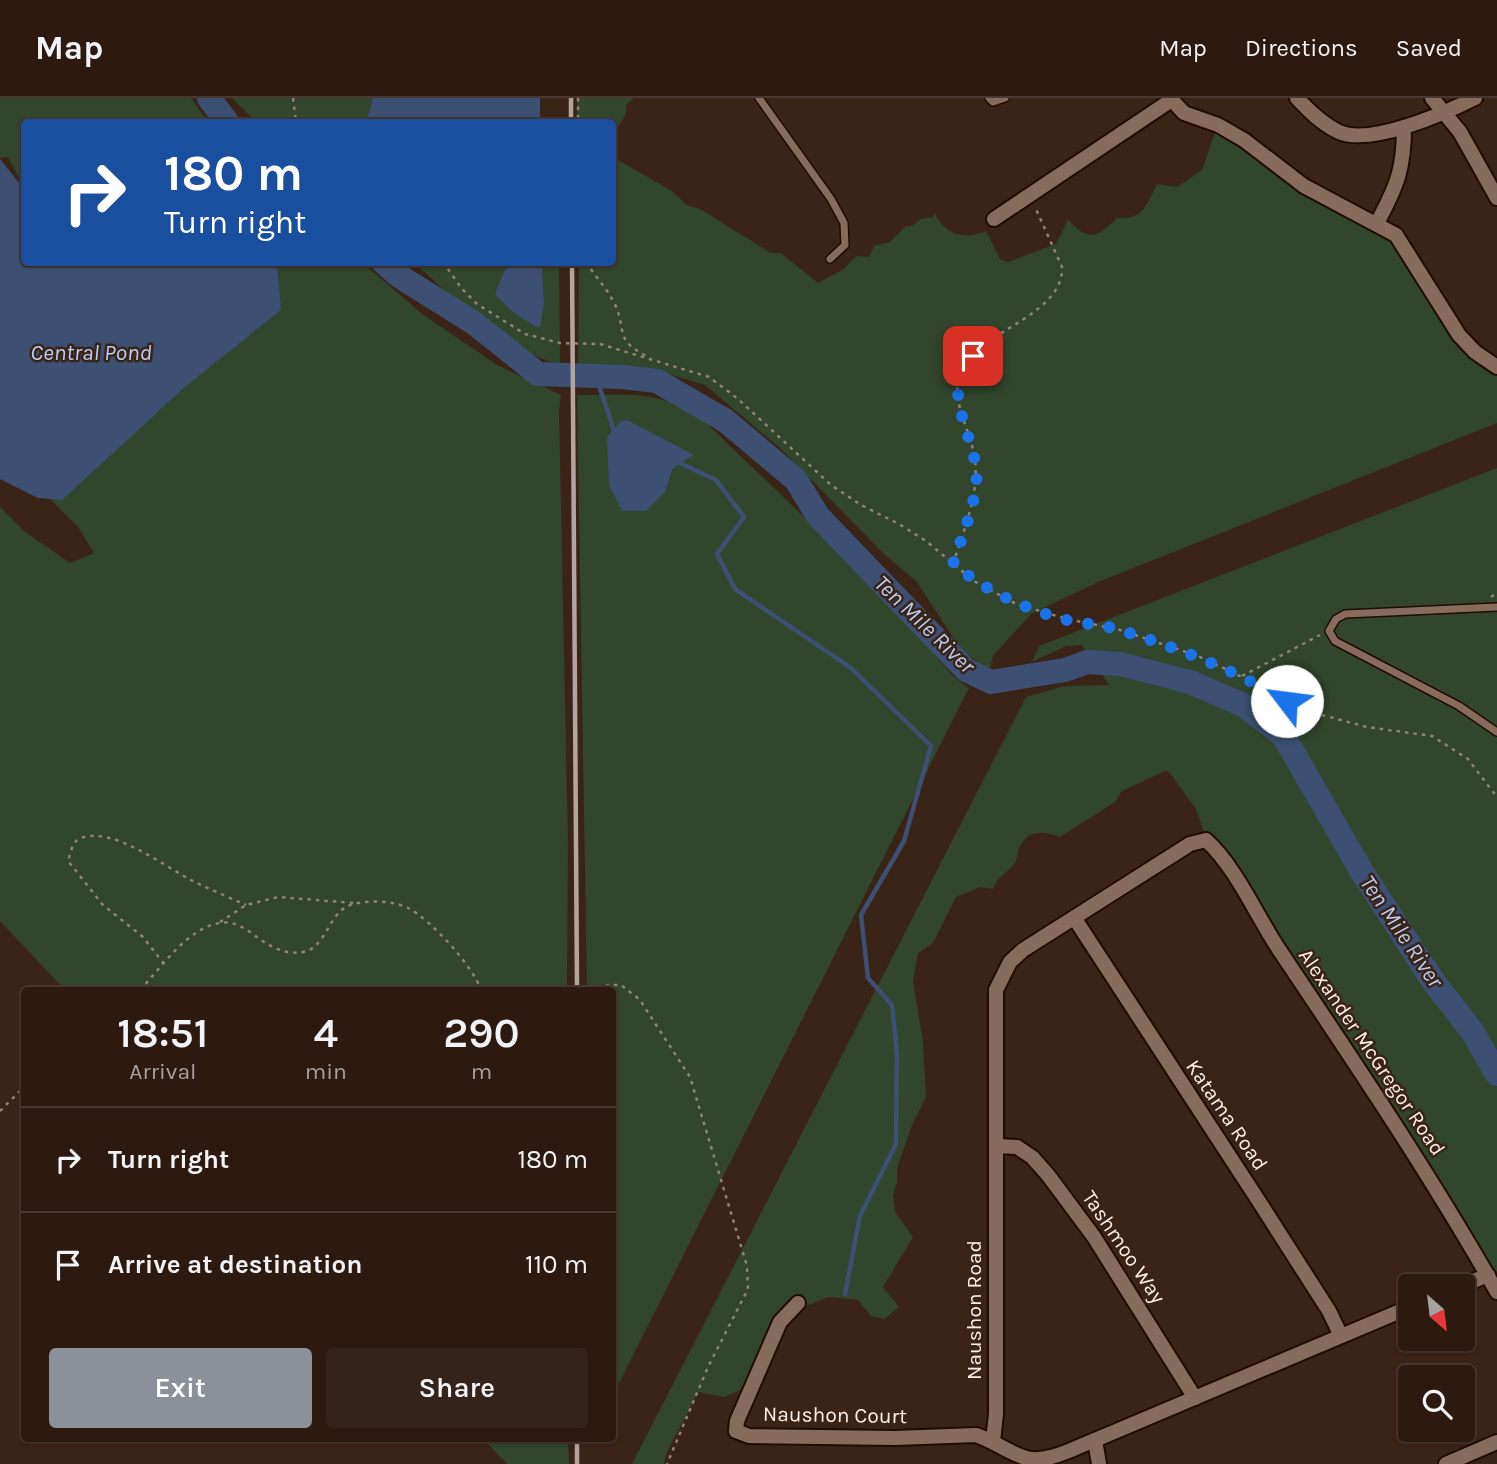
<!DOCTYPE html>
<html lang="en">
<head>
<meta charset="utf-8">
<style>
  body { margin:0; font-family:Karla,sans-serif; background:#34231a; color:#f1f3f6; height:100vh; display:flex; flex-direction:column; font-size:26px; white-space:nowrap }
  * { box-sizing:border-box; margin:0 }
  p { font-size:23px; color:#a6a19f }
  .icon { flex:none; width:38px; height:38px; fill:none; stroke:currentColor; stroke-width:2; stroke-linecap:round; stroke-linejoin:round }
  .map { position:relative; flex:1; overflow:hidden }
  .details { position:absolute; left:21px; top:889px; width:595px; height:455px; display:flex; flex-direction:column; background:#2c1a11; border-radius:7px; box-shadow:0 2px 5px #0004,0 0 0 2px #483831 }
  .details>* { flex:none }
  .hud { position:absolute; left:21px; top:21px; width:595px; height:147px; border-radius:7px; box-shadow:0 2px 5px #0004,0 0 0 2px #483831; background:#1a4fa0; color:#fff; overflow:hidden }
  .needle { width:46px; rotate:152deg }
  .fabs { position:absolute; left:1398px; top:1176px; display:grid; gap:14px }
  .fabs a { display:grid; place-items:center; width:77px; height:77px; border-radius:7px; background:#2c1a11; box-shadow:0 2px 5px #0004,0 0 0 2px #483831; font-size:35px }
  .pin { position:absolute; display:grid; place-items:center; width:60px; height:60px; color:#fff; margin:-30px; border-radius:14px; box-shadow:0 4px 10px #0006 }
  .me { position:absolute; width:77px; margin:-38px; rotate:300deg; stroke-linejoin:round; filter:drop-shadow(0 0 5px #0008) }
  .turn { display:flex; align-items:center; gap:24px; height:147px; padding:0 28px; font-size:32px }
  .turn .icon { width:91px; height:91px; stroke-width:2.5 }
  .turn b { display:block; font-size:49px; line-height:60px }
  .eta { display:flex; justify-content:space-evenly; align-items:center; height:119px; text-align:center }
  .eta b { font-size:42px; font-weight:600; line-height:49px }
  .primary-button { display:flex; gap:14px; margin-top:auto; padding:14px 28px }
  .primary-button a { flex:1; height:80px; border-radius:7px; background:#8c9099; color:#fff; font-size:28px; font-weight:600; line-height:80px; text-align:center }
  .primary-button a+a { background:#34231a; color:#f1f3f6 }
  ul { padding:0; list-style:none }
  li { display:flex; align-items:center; gap:21px; height:105px; padding:0 28px; border-top:2px solid #483831 }
  li div { flex:1 }
  li b { display:block; font-size:26px }
  li em { font-style:normal }
  header { display:flex; align-items:center; gap:42px; box-sizing:border-box; height:98px; padding:0 35px; background:#2c1a11; border-bottom:2px solid #483831 }
  header strong { font-size:33px }
  nav { display:flex; gap:38px; margin-inline-start:auto; font-size:24px }
  .map>svg:first-child { display:block }
  .green { fill:#31462c; fill-rule:evenodd }
  .water { fill:#3d5074 }
  .lines { fill:none; stroke-linecap:round; stroke-linejoin:round }
  .stream { stroke:#3d5074; stroke-width:4.5 }
  .river { stroke:#3d5074; stroke-width:24 }
  .service-casing { stroke:#200c02; stroke-width:10 }
  .minor-casing { stroke:#200c02; stroke-width:18 }
  .path { stroke:#938178; stroke-width:2.5; stroke-dasharray:3.5 5; stroke-linecap:butt }
  .service { stroke:#876c5d; stroke-width:7 }
  .minor { stroke:#876c5d; stroke-width:14 }
  .rail { stroke:#b5a49c; stroke-width:4.5 }
  .route { stroke:#1a73e8; stroke-width:12; stroke-dasharray:0 21.6 }
  .labels { text-anchor:middle; stroke-width:5; stroke-linejoin:round; paint-order:stroke }
  .street-label { font-size:21px; fill:#fdf0ea; stroke:#3a2317 }
  .water-label { font-size:23px; font-style:italic; fill:#b9cef3; stroke:#3a2317 }
</style>
</head>
<body>
<header>
<strong>Map</strong>
<nav><a>Map</a><a>Directions</a><a>Saved</a></nav>
</header>
<div class="map">
<svg width="1497" height="1366" viewBox="0 0 1497 1366">
  <rect width="100%" height="100%" fill="#3a2317"/>
  <!-- green -->
  <g class="green">
    <polygon points="0,0 191,0 208,24 24,24 24,90 8,59 0,60"/>
    <polygon points="232,0 373,0 366,24 256,24"/>
    <polygon points="577,0 634,0 626,7 626,15 613,39 612,24 577,24"/>
    <path d="M1216 31 1380 123 1449 227 1497 267V325L1098 484 1031 516 993 558 990 570 983 568 961 552 917 484 885 457 781 351 705 287 672 277 629 268 578 267 579 165 612 164 613 59 672 93 687 107 700 111 771 155H781L818 185 844 171 856 158 869 159 874 148 890 144 906 128H912L921 121 933 119 935 115C945 138 965 142 986 133L1000 161 1008 164 1056 146 1068 122C1089 143 1096 141 1117 120 1144 122 1146 107 1157 86L1177 89 1202 72Z"/>
    <polygon points="250,165 363,165 421,215 497,267 561,297 559,313 568,742 567,892 65,892 0,823 0,409 24,433 70,465 94,455 78,429 45,396 117,210"/>
    <path d="M414 165H514L505 172 544 206 542 165H559L560 266C502 253 458 203 414 165Z"/>
    <path d="M577 297C630 297 653 291 700 319L879 491 952 577 969 590 613 1297 612 892H587ZM627 322 673 370 665 394Z"/>
    <path d="M1497 370V1192L1205 737 1196 711 1169 674 1165 673 1122 693 1115 704 1060 739C1044 733 1029 731 1020 748 1017 753 1018 760 1015 765 1008 775 997 778 993 791L980 789 956 799 933 845 918 855 913 883 923 944 926 999 912 1027 897 1070V1084L893 1097 895 1114 913 1139 883 1189 899 1209 884 1221 871 1218 858 1202 829 1199 803 1209 787 1208 746 1290 724 1299 698 1294C691 1312 665 1352 664 1366H632L1026 599 1064 588 1109 587 1082 547 1066 548 1032 564 1039 548Z"/>
    <polygon points="483,1341 568,1341 569,1366 507,1366"/>
  </g>
  <!-- water -->
  <g class="water">
    <polygon points="373,0 540,0 540,24 366,24"/>
    <polygon points="0,61 24,91 24,164 277,166 281,212 186,288 62,402 38,400 0,381"/>
    <polygon points="514,164 542,165 544,206 540,229 536,229 513,214 495,196 505,172"/>
    <polygon points="627,322 694,357 673,370 665,394 646,413 622,413 609,387 607,339 620,324"/>
  </g>
  <g class="lines">
    <!-- stream -->
    <g class="stream">
      <polyline points="596,278 614,333 618,335"/>
      <polyline points="676,363 716,382 744,419 717,456 735,491 851,570 931,648 904,743 861,817 868,880 892,907 897,955 896,1046 860,1118 845,1196"/>
    </g>
    <!-- river -->
    <g class="river">
      <polyline points="209,0 227,24"/>
      <polyline points="383,164 399,178 474,225 538,276 622,279 657,283 726,323 796,382 818,418 966,572 991,584 1065,572 1087,564 1120,566 1190,584 1243,607 1283,637 1362,774 1433,883 1472,933 1497,976"/>
    </g>
    <!-- service casing -->
    <g class="service-casing">
      <g id="service">
        <polyline points="759,0 831,101 844,125 845,147 830,161"/>
        <polyline points="989,0 993,4 1005,0"/>
        <polyline points="1497,509 1345,516 1336,521 1329,533 1335,543 1459,608 1497,634"/>
      </g>
    </g>
    <!-- minor casing -->
    <g class="minor-casing">
      <g id="minor">
        <polyline points="1170,0 1184,15 1218,27 1244,42 1304,88 1396,137 1459,237 1475,254 1497,269"/>
        <path d="M1297 0C1309 13 1322 26 1339 34 1371 48 1445 15 1475 0"/>
        <polyline points="1432,0 1460,34 1497,100"/>
        <polyline points="994,121 1170,3"/>
        <path d="M1377 125C1397 88 1404 71 1404 29"/>
        <polyline points="1075,821 1260,1105 1329,1213 1341,1238"/>
        <polyline points="996,1048 1017,1049 1032,1059 1048,1077 1094,1139 1195,1300"/>
        <polyline points="1461,1188 1488,1177"/>
        <path d="M798 1205 780 1224 737 1323 736 1333 749 1338 895 1340 976 1337C994 1343 1009 1355 1026 1360 1047 1366 1076 1349 1095 1342L1410 1209"/>
        <polyline points="1095,1342 1099,1366"/>
        <path d="M993 1343 996 1316V892L1010 864 1023 852 1190 746 1206 742C1236 769 1257 819 1280 853 1355 965 1430 1076 1497 1194"/>
        <polyline points="1446,1366 1497,1344"/>
      </g>
    </g>
    <!-- path -->
    <g class="path">
      <polyline points="293,0 296,24"/>
      <polyline points="578,0 578,24"/>
      <polyline points="443,164 462,191 477,206 525,236 560,245 600,246 709,279 737,300 831,387 861,407 899,426 926,443 974,483 1016,506 1067,521 1117,531 1198,558 1322,617 1367,629 1432,638 1468,661 1497,699"/>
      <path d="M586 164C594 177 605 188 612 201 629 230 611 242 649 259"/>
      <path d="M953 466C964 431 981 393 974 356 969 328 947 297 963 268 983 233 1064 216 1062 169L1035 109"/>
      <polyline points="1491,499 1497,495"/>
      <polyline points="1242,578 1320,537"/>
      <polyline points="220,824 246,807 278,799 354,805"/>
      <path d="M164 866 143 839 103 807 68 763C71 754 72 743 81 740 112 728 164 768 191 782 209 791 228 799 246 807"/>
      <path d="M140 892C161 870 187 830 220 825 234 822 248 832 258 840 271 849 286 857 303 854 325 850 328 819 346 809 362 801 392 802 408 810 431 822 473 868 481 892"/>
      <polyline points="598,892 608,887 621,887 640,902 690,979 747,1168 748,1191 708,1269 667,1366"/>
      <polyline points="0,1013 24,989"/>
    </g>
    <!-- service -->
    <use href="#service" class="service"/>
    <!-- minor -->
    <use href="#minor" class="minor"/>
    <!-- rail -->
    <g class="rail">
      <polyline points="571,0 571,24"/>
      <polyline points="572,164 577,892"/>
      <polyline points="577,1340 577,1366"/>
    </g>
  </g>
  <g class="lines">
    <!-- route -->
    <path class="route" d="M973 258C935 294 982 344 976 387 973 413 961 441 953 466 988 494 1024 511 1067 522 1085 526 1103 527 1120 532 1178 550 1234 572 1287 603"/>
  </g>
  <g class="labels">
    <!-- street labels -->
    <g class="street-label">
      <text transform="translate(1372 954) rotate(56)" y="7">Alexander McGregor Road</text>
      <text transform="translate(1227 1017) rotate(56)" y="7">Katama Road</text>
      <text transform="translate(1124 1149) rotate(56)" y="7">Tashmoo Way</text>
      <text transform="translate(974 1212) rotate(-90)" y="7">Naushon Road</text>
      <text transform="translate(835 1317) rotate(1)" y="7">Naushon Court</text>
    </g>
    <!-- water labels -->
    <g class="water-label">
      <text x="91" y="262">Central Pond</text>
      <text transform="translate(925 526) rotate(44)" y="8">Ten Mile River</text>
      <text transform="translate(1402 833) rotate(56)" y="8">Ten Mile River</text>
    </g>
  </g>
</svg>
<div class="fabs">
<a><svg class="needle" viewBox="-14 -14 28 28"><path d="M0-13l5 13h-10z" fill="#e53935"/><path d="M0 13l5-13h-10z" fill="#a6a19f"/></svg></a>
<a><svg class="icon" aria-label="search" viewBox="0 0 24 24"><circle cx="10" cy="10" r="6"/><path d="M15 15l6 6"/></svg></a>
</div>
<div class="pin" style="left:973px;top:258px;background:#d93025"><svg class="icon" aria-label="arrive" viewBox="0 0 24 24"><path d="M6 21V4h12l-3 4 3 4H6"/></svg></div>
<svg class="me" style="left:1287px;top:603px" viewBox="-20 -20 40 40"><circle r="19" fill="#fff"/><path d="M0-13L10 11 0 6-10 11z" fill="#1a73e8"/></svg>
<div class="hud">
<div class="turn"><svg class="icon" aria-label="right" viewBox="0 0 24 24"><path d="M7 20v-9h11M14 6l5 5-5 5"/></svg><div><b>180 m</b>Turn right</div></div>
</div>
<section class="details">
<div class="eta">
<div><b>18:51</b><p>Arrival</p></div>
<div><b>4</b><p>min</p></div>
<div><b>290</b><p>m</p></div>
</div>
<ul>
<li><svg class="icon" aria-label="right" viewBox="0 0 24 24"><path d="M7 20v-9h11M14 6l5 5-5 5"/></svg><div><b>Turn right</b></div><em>180 m</em></li>
<li><svg class="icon" aria-label="arrive" viewBox="0 0 24 24"><path d="M6 21V4h12l-3 4 3 4H6"/></svg><div><b>Arrive at destination</b></div><em>110 m</em></li>
</ul>
<div class="primary-button"><a>Exit</a><a>Share</a></div>
</section>
</div>
</body>
</html>
